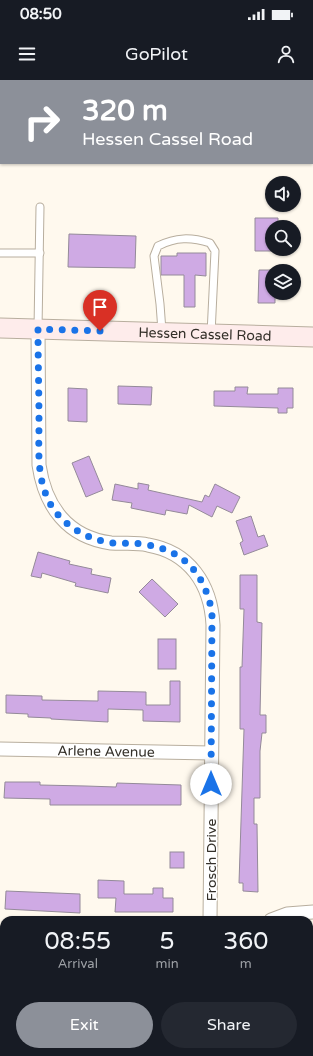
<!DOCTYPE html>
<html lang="en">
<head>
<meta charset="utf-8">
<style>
  body { margin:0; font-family:"Varela Round",sans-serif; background:#242831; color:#f1f3f6; height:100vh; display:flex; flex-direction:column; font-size:15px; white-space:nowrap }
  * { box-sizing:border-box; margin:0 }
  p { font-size:13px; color:#9ea1a6 }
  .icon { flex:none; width:22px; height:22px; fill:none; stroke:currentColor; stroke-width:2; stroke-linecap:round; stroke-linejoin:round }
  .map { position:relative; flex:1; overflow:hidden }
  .drawer { position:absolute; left:0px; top:836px; width:313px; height:140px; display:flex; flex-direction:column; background:#171b24; border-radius:12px 12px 0 0; box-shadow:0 1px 3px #0004 }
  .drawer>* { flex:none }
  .top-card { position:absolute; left:0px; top:0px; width:313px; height:84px; box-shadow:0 1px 3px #0004; background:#8c9099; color:#fff; overflow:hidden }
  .controls { position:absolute; left:265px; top:96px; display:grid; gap:8px }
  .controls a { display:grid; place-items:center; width:36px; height:36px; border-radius:50%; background:#171b24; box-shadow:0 1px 3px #0004; font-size:20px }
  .pin { position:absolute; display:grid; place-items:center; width:34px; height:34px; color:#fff; margin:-41px -17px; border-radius:50% 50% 50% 0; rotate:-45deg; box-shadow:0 0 4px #0007 }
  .pin .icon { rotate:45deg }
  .me { position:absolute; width:44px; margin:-22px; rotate:0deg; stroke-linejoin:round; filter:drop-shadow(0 0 3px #0008) }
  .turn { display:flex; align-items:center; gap:14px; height:84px; padding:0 16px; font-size:18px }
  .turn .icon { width:52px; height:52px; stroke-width:2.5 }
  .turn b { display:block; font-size:28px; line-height:34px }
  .eta { display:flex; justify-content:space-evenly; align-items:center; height:68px; text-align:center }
  .eta b { font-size:24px; font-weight:600; line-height:28px }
  .primary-button { display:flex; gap:8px; margin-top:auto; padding:8px 16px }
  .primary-button a { flex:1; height:46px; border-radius:24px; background:#8c9099; color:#fff; font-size:16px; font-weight:600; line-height:46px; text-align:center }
  .primary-button a+a { background:#242831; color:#f1f3f6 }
  .status { display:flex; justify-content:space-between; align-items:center; height:28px; padding:0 20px; background:#171b24; direction:ltr }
  .status svg { height:11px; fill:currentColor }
  header { display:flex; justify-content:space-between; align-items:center; height:52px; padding:0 16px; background:#171b24; font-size:18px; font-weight:600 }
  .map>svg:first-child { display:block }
  .building { fill:#cfaae4; stroke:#948a99 }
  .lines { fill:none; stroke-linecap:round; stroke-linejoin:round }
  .service-casing { stroke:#b8ae9e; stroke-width:9 }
  .minor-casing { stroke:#b8ae9e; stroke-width:15 }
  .secondary-casing { stroke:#b8ae9e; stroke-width:21 }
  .service { stroke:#fff; stroke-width:7 }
  .minor { stroke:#fff; stroke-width:13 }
  .secondary { stroke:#feeceb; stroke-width:19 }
  .route { stroke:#1a73e8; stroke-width:7; stroke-dasharray:0 12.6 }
  .labels { text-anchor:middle; stroke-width:3; stroke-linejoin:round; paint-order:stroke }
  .street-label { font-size:14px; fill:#343029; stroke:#fff }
</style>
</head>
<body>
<div class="status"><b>08:50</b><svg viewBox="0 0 49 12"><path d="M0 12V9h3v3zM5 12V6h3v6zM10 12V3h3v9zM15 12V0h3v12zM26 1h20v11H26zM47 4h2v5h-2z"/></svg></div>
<header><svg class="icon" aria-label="menu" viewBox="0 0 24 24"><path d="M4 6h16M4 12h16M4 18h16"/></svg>GoPilot<svg class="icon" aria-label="person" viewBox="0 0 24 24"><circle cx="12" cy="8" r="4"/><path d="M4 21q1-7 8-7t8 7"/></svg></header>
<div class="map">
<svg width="313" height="976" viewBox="0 0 313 976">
  <rect width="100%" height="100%" fill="#fff9ee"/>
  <!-- building -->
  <g class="building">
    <polygon points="255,138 278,138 278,147 272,147 272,171 255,171"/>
    <polygon points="69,154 136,156 135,188 68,187"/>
    <polygon points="177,173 206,173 206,196 195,195 195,227 184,227 184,195 161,195 161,176 177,176"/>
    <polygon points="259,190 272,190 272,213 275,213 275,223 258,223"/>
    <polygon points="118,306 152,307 151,325 118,324"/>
    <polygon points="235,307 248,307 247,314 278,314 278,308 293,308 293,328 287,328 287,333 278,333 278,328 214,326 214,311 235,311"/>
    <polygon points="68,308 87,309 87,342 68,341"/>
    <polygon points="89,376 103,410 86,417 72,383"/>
    <polygon points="138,403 149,405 148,410 202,422 205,415 209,417 215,404 240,417 232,433 217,426 212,437 189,425 187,434 166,430 165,435 131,428 132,423 112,420 115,404 138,409"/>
    <polygon points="251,436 258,457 264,455 268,466 244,475 240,463 243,461 236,441"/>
    <polygon points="38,472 70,481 69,484 92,489 91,494 111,498 108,513 75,506 76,503 42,493 41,498 31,496"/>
    <polygon points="240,495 257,495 257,542 262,543 260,635 266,635 266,653 262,653 260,671 260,718 254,718 254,744 257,744 258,812 243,811 243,803 239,803 244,649 240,649 240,587 242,587 244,529 240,529"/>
    <polygon points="152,499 178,524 165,537 139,512"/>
    <rect x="158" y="559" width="18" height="30"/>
    <polygon points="170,601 180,601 180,642 143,641 143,630 108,629 108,642 51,639 51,638 28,637 28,634 6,633 6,615 42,616 42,620 98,621 98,611 146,612 146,625 170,625"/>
    <polygon points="5,702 40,702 40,705 86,706 116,707 117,703 181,705 181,725 50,725 50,719 4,718"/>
    <rect x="170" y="772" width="14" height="16"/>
    <polygon points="98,800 124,801 124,814 153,814 153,808 163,808 163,818 173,818 173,832 115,832 116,818 98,818"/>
    <polygon points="6,811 80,814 80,833 5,829"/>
  </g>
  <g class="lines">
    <!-- service casing -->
    <g class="service-casing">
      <g id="service">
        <polyline points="312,67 313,67"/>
        <polyline points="0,173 40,173"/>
        <polyline points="38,249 40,127"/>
        <path d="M162 251 160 224 154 176 158 166C176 157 191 157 210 163L215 171 211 254"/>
        <polyline points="94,976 94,972"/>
      </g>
    </g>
    <!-- minor casing -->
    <g class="minor-casing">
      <g id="minor">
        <polyline points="312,4 313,4"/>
        <path d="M38 249 39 385C45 426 67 457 111 463 124 464 136 462 148 465 189 472 211 504 213 545L210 840"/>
        <polyline points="0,669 211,673"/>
        <polyline points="271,840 287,834 313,832"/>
        <polyline points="0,860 4,860"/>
      </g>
    </g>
    <!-- secondary casing -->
    <g class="secondary-casing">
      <g id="secondary">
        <path id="s1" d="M0 248 313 257"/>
      </g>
    </g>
    <!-- service -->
    <use href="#service" class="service"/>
    <!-- minor -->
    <use href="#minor" class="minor"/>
    <!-- secondary -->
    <use href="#secondary" class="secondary"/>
  </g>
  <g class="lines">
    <!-- route -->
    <path class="route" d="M100 251 38 249C38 280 39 312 39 343 39 366 37 390 45 412 54 440 83 459 112 463 122 464 132 462 142 464 183 469 204 492 212 532L211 704"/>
  </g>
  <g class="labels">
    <!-- street labels -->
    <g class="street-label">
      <text dy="5" stroke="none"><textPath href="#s1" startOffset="205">Hessen Cassel Road</textPath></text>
      <text transform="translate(106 671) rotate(1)" y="5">Arlene Avenue</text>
      <text transform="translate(211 780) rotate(-90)" y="5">Frosch Drive</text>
    </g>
  </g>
</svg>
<div class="controls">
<a><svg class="icon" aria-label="sound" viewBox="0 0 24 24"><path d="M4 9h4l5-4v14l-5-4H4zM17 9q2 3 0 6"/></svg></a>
<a><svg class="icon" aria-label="search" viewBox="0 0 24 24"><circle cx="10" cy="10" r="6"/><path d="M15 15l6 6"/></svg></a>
<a><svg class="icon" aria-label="layers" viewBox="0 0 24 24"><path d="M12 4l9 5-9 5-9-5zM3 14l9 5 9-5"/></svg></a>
</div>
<div class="pin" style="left:100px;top:251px;background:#d93025"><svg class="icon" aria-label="arrive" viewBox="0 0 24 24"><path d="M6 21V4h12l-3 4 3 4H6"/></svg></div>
<svg class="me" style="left:211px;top:704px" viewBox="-20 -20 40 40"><circle r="19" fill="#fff"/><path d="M0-13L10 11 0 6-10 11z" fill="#1a73e8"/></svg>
<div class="top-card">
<div class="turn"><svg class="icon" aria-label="right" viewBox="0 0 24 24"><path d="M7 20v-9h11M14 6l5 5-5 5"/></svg><div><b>320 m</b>Hessen Cassel Road</div></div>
</div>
<section class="drawer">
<div class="eta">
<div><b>08:55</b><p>Arrival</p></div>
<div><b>5</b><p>min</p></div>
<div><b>360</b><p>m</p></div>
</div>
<div class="primary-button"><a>Exit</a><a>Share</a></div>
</section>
</div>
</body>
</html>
